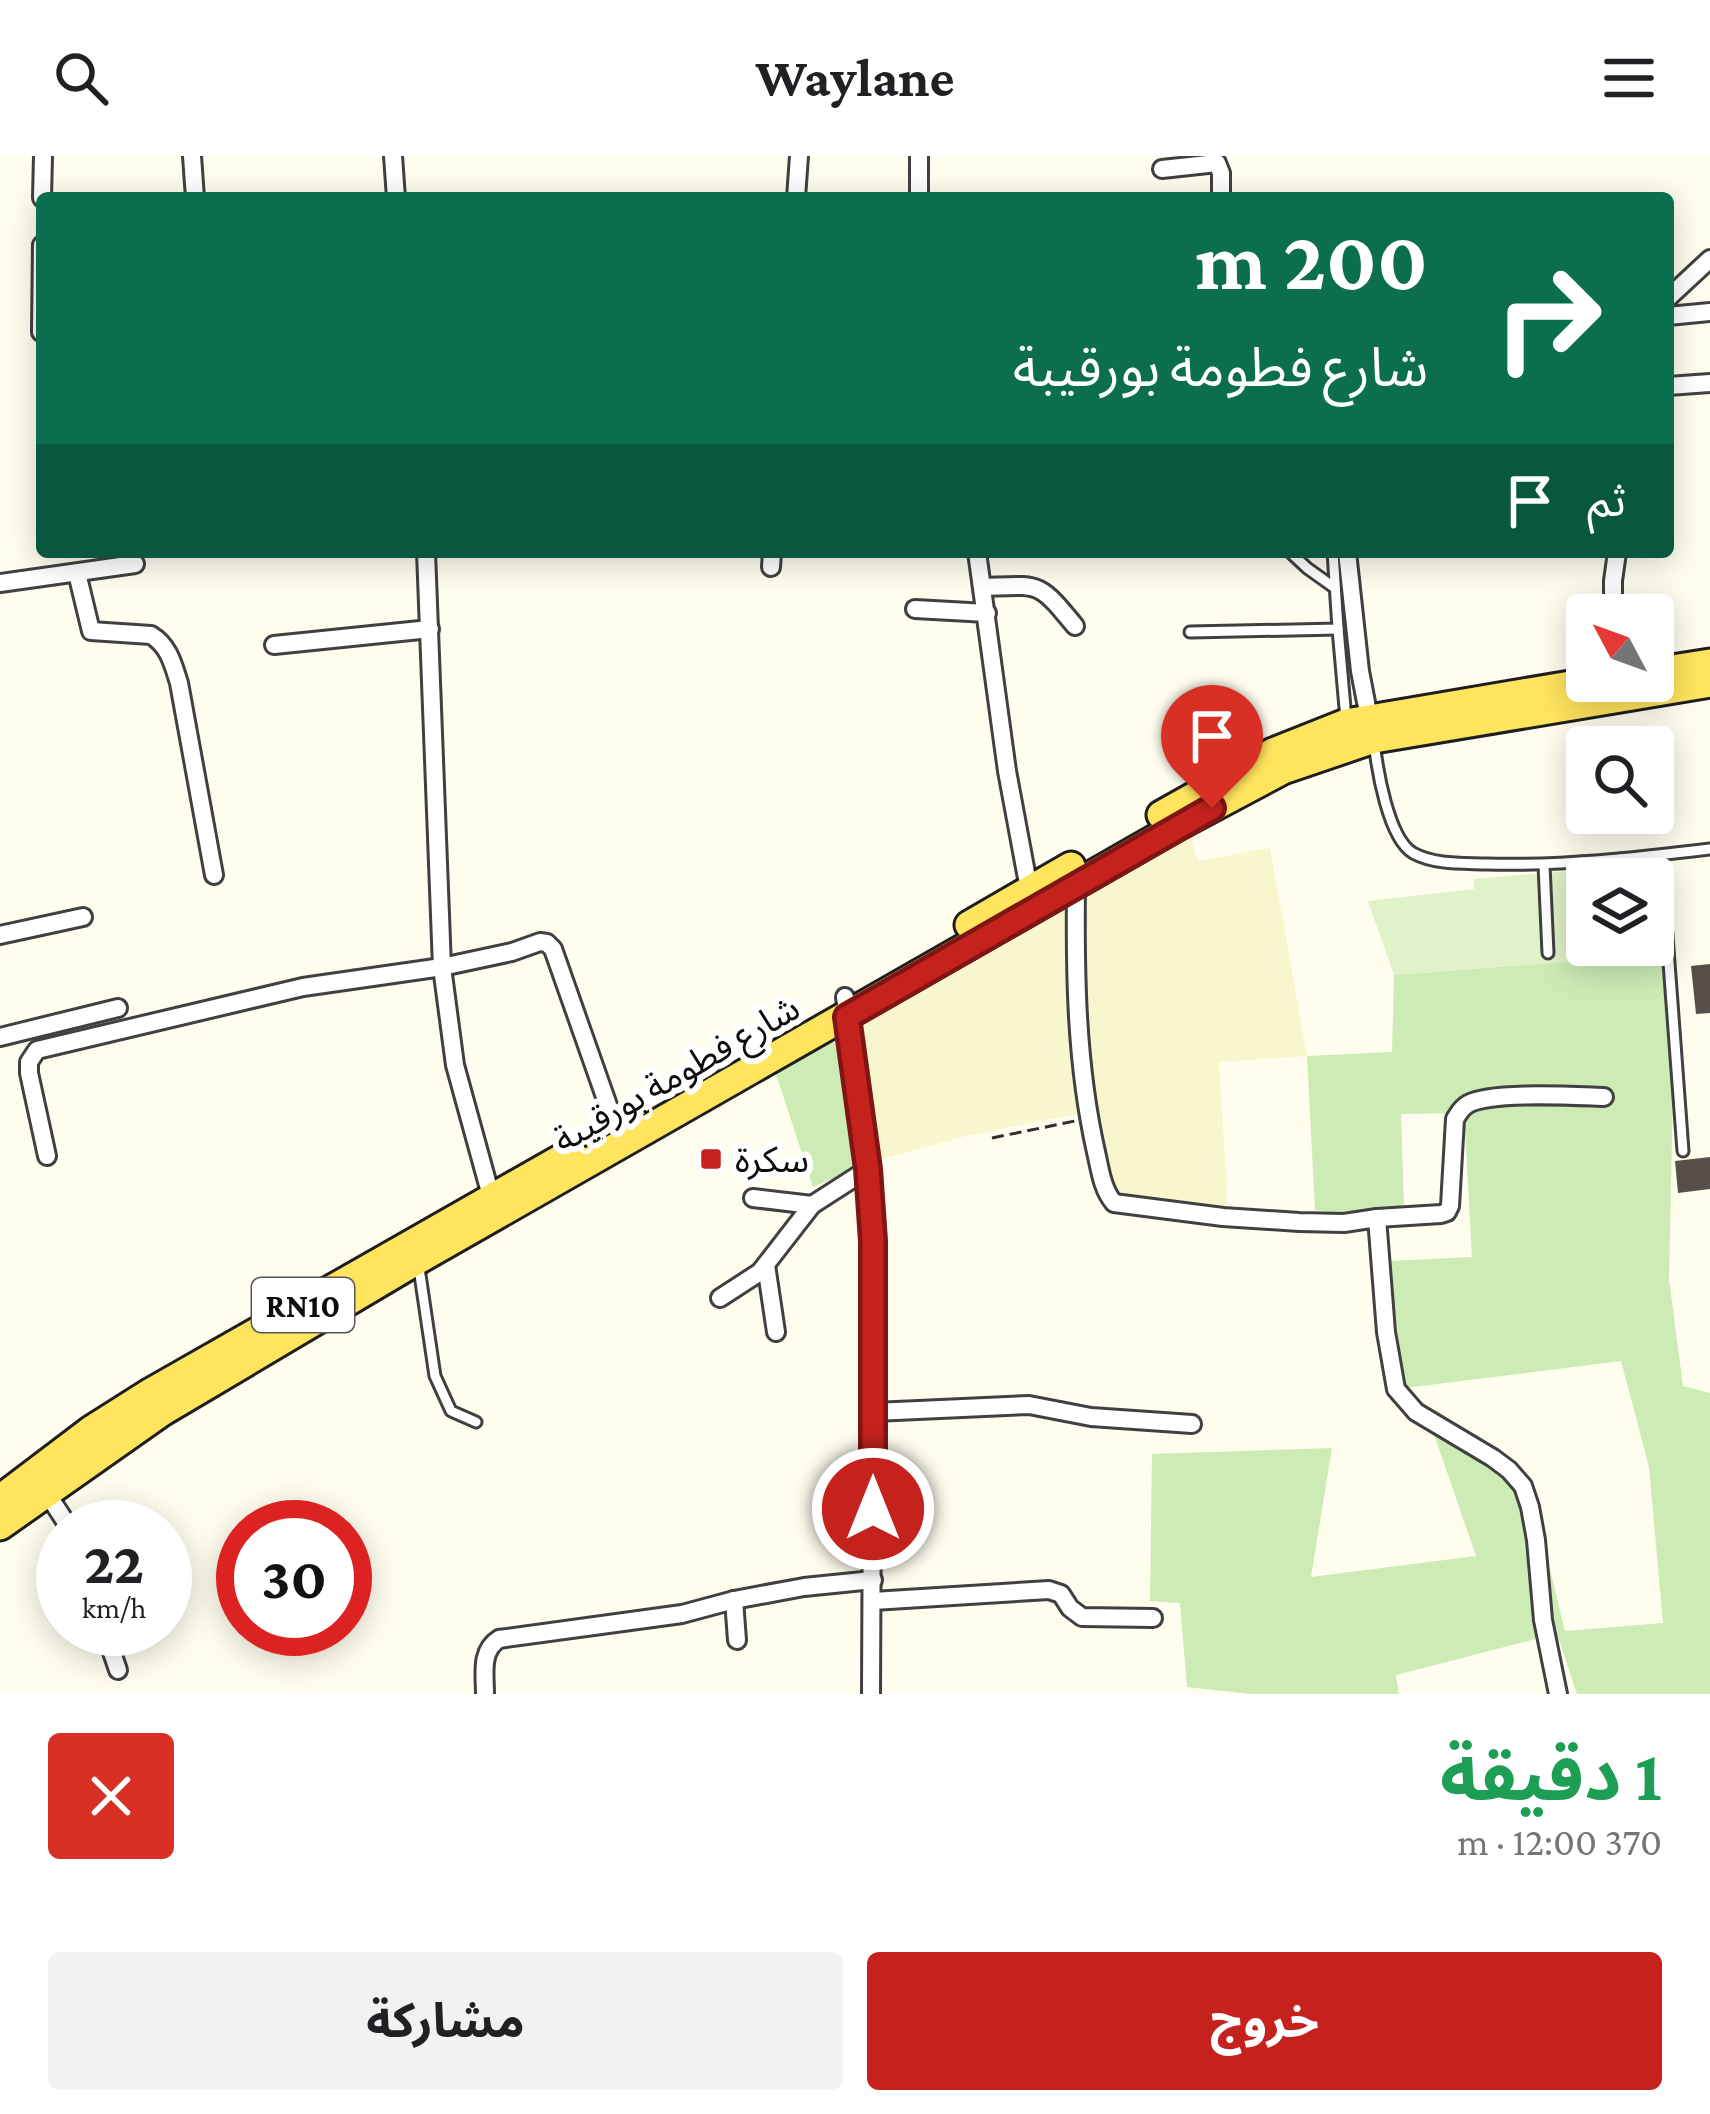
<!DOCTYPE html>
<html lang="ar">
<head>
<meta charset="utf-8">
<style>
  body { margin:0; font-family:"Crimson Pro","Noto Sans Arabic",serif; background:#f2f2f2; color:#202124; direction:rtl; height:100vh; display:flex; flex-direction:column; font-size:45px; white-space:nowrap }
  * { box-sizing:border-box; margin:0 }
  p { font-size:39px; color:#757577 }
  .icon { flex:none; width:66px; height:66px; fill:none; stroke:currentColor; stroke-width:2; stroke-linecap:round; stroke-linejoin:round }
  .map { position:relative; height:1538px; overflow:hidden; direction:ltr }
  .drawer { display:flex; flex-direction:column; background:#fff; flex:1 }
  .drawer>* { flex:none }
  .hud { position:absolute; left:36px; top:36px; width:1638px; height:366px; border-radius:12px; box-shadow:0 6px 30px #0003; direction:rtl; background:#0b6e4f; color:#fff; overflow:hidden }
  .needle { width:78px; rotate:311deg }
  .fabs { position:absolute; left:1566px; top:438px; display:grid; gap:24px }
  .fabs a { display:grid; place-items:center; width:108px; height:108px; border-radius:12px; background:#fff; box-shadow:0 6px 30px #0003; font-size:60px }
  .speed { position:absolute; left:36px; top:1344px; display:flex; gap:24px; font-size:60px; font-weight:700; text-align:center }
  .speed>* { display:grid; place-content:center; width:156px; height:156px; border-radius:50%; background:#fff; box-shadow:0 6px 30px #0003; line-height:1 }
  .speed small { font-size:30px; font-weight:400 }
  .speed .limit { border:18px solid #d22; background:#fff; color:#111 }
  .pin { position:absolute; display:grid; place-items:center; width:102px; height:102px; color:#fff; margin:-123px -51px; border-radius:50% 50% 50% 0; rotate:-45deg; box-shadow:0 0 12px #0007 }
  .pin .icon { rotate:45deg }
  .me { position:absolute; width:132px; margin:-66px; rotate:0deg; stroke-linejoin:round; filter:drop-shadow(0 0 9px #0008) }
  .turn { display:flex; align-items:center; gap:42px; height:252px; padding:0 48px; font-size:54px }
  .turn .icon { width:156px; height:156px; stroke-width:2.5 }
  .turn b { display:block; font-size:84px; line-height:102px }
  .then { display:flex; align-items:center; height:114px; padding:0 48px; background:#0003; gap:24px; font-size:45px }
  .round { display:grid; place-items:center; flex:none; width:126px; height:126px; border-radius:12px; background:#f2f2f2 }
  .summary { display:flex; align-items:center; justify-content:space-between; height:204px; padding:0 48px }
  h1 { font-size:72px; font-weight:700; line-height:90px; color:#1e9e55 }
  .button { display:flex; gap:24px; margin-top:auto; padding:24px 48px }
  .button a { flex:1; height:138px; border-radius:12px; background:#c5221e; color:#fff; font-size:48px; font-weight:700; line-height:138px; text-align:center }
  .button a+a { background:#f2f2f2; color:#202124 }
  header { display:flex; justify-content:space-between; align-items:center; height:156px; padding:0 48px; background:#fff; font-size:54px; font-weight:700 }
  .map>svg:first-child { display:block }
  .farmland { fill:#f7f6cc }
  .green { fill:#cdecb5 }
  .pitch { fill:#e0f2c7 }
  .building { fill:#574f49 }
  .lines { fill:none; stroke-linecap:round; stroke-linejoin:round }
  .service-casing { stroke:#404040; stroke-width:15 }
  .minor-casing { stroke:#404040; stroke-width:22 }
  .primary-casing { stroke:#1e1e1e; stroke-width:33 }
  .path { stroke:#2f2f2f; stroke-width:3; stroke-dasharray:12 6; stroke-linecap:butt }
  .service { stroke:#fff; stroke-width:9 }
  .minor { stroke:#fff; stroke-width:16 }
  .primary { stroke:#ffe45e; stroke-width:27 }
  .route-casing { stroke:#801614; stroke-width:30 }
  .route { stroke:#c5221e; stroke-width:21 }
  .poi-dot { fill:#c5221e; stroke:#fff; stroke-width:4.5 }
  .labels { text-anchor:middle; stroke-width:12; stroke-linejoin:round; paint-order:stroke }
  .shield { fill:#fff; stroke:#565656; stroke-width:3 }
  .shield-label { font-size:33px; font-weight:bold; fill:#0d0d0d }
  .street-label { font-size:36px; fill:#0d0d0d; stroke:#fff }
  .poi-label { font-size:36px; fill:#0d0d0d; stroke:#fff; text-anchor:start }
</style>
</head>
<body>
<header><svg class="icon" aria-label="menu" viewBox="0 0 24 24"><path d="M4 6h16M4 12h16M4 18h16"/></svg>Waylane<svg class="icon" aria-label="search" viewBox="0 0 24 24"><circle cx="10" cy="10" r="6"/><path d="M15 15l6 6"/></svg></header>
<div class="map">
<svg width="1710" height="1538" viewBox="0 0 1710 1538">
  <rect width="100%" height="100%" fill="#fffdee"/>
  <!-- farmland -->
  <polygon class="farmland" points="1189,676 1198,705 1270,692 1307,900 1219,906 1228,1050 1114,1040 1096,954 970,979 873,1005 855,865"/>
  <!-- green -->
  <g class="green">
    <polygon points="1676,797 1669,1123 1683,1230 1710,1237 1710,1538 1577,1538 1558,1481 1540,1482 1396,1519 1399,1538 1251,1538 1187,1531 1180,1447 1150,1445 1152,1298 1332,1292 1311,1421 1476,1400 1429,1264 1481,1289 1537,1360 1565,1475 1663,1467 1649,1311 1621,1205 1405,1232 1388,1105 1472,1101 1464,957 1401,958 1404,1051 1367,1062 1315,1054 1307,900 1392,896 1394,819"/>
    <polygon points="827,882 840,891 847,902 858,1012 813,1031 774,912"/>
  </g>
  <!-- pitch -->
  <polygon class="pitch" points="1604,712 1606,723 1587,723 1587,789 1618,789 1620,802 1394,819 1368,745 1474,733 1474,723"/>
  <!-- building -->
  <g class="building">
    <polygon points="1710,808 1710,857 1696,858 1691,810"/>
    <polygon points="1710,1001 1710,1033 1678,1037 1675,1005"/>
  </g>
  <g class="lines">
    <!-- service casing -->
    <g class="service-casing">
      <g id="service">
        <polyline points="1290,396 1307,412 1335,432"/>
        <polyline points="1338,473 1346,563"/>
        <polyline points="1190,476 1338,473 1333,396"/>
        <path d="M1374 585C1377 613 1388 682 1413 697 1435 709 1463 707 1487 708 1562 710 1636 702 1710 693"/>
        <polyline points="1661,699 1683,995"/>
        <polyline points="1620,703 1621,723"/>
        <polyline points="1582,706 1587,776"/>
        <polyline points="1544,709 1548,797"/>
        <polyline points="1588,789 1588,795"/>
        <polyline points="1626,789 1626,792"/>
        <polyline points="419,1112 435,1220 451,1255 476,1266"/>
      </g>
    </g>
    <!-- minor casing -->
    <g class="minor-casing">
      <g id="minor">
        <polyline points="192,0 195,42"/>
        <polyline points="393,0 396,42"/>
        <polyline points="919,0 919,42"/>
        <polyline points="1162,13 1217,7 1221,17 1221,42"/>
        <polyline points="42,42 43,0"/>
        <polyline points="796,42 799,0"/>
        <polyline points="1668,142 1710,103"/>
        <polyline points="1668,160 1710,156"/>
        <polyline points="41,176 42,89"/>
        <polyline points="1668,230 1710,227"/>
        <polyline points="426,396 442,811 455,909 491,1040"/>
        <polyline points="977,396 1007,615 1029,733"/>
        <polyline points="1347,396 1360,515 1370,567"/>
        <polyline points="771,411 772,396"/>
        <path d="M77 417 91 475 151 479C169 490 173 508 179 527L214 719"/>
        <polyline points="0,427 135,408"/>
        <path d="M984 431C1041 429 1038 425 1075 470"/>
        <polyline points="915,453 987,457"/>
        <polyline points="1613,459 1613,425 1617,396"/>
        <polyline points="274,489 430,473"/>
        <path d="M1076 729C1075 818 1076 907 1096 996 1100 1013 1102 1033 1114 1047L1223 1061 1299 1066 1344 1067 1377 1062 1441 1058 1447 1056 1450 1050 1455 963C1460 956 1460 953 1468 948 1491 935 1574 940 1604 941"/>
        <polyline points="0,779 83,761"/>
        <polyline points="845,841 868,1013 873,1085 871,1538"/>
        <polyline points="0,881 118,852"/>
        <polyline points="47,1000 29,917 29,906 37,894 303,831 442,811 512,796 540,786 547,787 553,793 616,972"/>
        <polyline points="753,1042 812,1049 868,1013"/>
        <polyline points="1377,1062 1386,1176 1396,1233 1416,1256 1493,1302 1509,1314 1523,1330 1530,1351 1536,1384 1543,1464 1558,1538"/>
        <polyline points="766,1109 776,1176"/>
        <polyline points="720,1142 760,1116 812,1049"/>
        <polyline points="874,1256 1029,1249 1091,1261 1192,1268"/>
        <polyline points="44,1333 69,1371"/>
        <polyline points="734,1444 737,1484"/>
        <polyline points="873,1445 1049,1434 1061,1438 1070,1452 1082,1461 1153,1462"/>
        <polyline points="104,1473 118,1514"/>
        <path d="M485 1538C485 1518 480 1495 499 1483L682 1458 734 1444 804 1431 873 1424"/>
      </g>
    </g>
    <!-- primary casing -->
    <g class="primary-casing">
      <g id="primary">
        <polyline points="1653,516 1710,507"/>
        <polyline points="1161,659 1273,596 1346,567 1594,525"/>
        <polyline points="969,769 1071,710"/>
        <polyline points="0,1343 91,1274 151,1236 576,994"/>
        <polyline points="0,1370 162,1256 418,1104 1176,671 1283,614 1374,583 1710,527"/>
      </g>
    </g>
    <!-- path -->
    <polyline class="path" points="992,982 1075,965"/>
    <!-- service -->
    <use href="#service" class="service"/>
    <!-- minor -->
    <use href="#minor" class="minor"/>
    <!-- primary -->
    <use href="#primary" class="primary"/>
  </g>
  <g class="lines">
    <!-- route casing -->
    <g class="route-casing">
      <polyline id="route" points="873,1353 873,1085 868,1013 847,861 1212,652"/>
    </g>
    <!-- route -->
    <use href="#route" class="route"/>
  </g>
  <!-- markers -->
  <rect class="poi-dot" x="699" y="991" width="24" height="24" rx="6"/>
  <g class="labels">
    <!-- shield labels -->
    <rect class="shield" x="252" y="1122" width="102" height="54" rx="9"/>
    <g class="shield-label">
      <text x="303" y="1161">RN10</text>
    </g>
    <!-- street labels -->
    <g class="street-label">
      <text transform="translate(676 917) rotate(-30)" y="13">شارع فطومة بورقيبة</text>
    </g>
    <!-- poi labels -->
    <g class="poi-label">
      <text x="735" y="1016">سكرة</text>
    </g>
  </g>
</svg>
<div class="fabs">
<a><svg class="needle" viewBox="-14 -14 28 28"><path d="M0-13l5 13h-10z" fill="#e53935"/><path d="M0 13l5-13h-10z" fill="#757577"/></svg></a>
<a><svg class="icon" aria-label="search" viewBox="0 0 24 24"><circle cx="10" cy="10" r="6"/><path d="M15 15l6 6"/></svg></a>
<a><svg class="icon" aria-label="layers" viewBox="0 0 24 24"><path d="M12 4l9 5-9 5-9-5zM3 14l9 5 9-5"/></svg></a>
</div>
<div class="speed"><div>22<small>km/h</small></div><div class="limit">30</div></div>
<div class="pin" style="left:1212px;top:652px;background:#d93025"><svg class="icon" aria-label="arrive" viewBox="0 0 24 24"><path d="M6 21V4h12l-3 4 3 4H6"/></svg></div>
<svg class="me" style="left:873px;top:1353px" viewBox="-20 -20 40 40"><circle r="17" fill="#c5221e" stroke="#fff" stroke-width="3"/><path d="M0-11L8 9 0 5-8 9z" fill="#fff"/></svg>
<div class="hud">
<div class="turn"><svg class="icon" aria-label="right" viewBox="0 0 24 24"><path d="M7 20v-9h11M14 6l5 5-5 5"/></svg><div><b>200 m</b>شارع فطومة بورقيبة</div></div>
<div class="then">ثم<svg class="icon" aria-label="arrive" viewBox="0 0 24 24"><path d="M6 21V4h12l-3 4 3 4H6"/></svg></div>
</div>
</div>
<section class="drawer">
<div class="summary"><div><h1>1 دقيقة</h1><p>370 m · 12:00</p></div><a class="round" style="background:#d93025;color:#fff"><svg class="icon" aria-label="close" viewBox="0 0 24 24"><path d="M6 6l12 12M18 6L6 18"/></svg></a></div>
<div class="button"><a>خروج</a><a>مشاركة</a></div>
</section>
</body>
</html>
